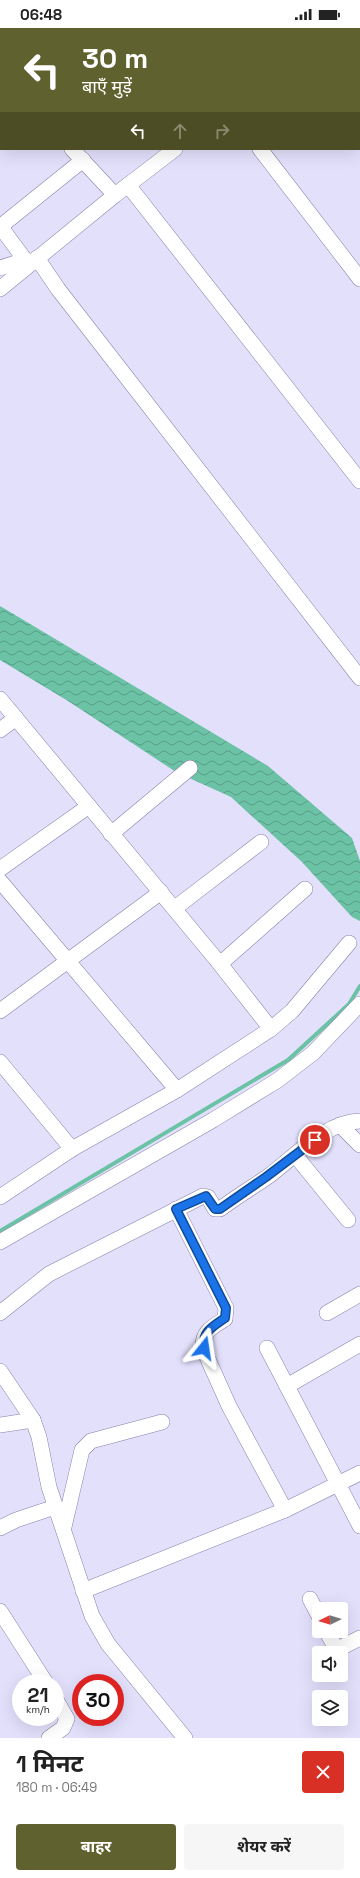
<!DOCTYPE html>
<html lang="hi">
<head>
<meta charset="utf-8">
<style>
  body { margin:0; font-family:"Space Grotesk","Noto Sans Devanagari",sans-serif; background:#f6f6f6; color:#222; height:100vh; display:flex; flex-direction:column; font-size:15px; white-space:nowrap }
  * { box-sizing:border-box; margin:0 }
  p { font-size:13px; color:#767676 }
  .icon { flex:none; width:22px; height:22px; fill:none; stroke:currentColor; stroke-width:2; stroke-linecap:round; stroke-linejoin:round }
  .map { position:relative; height:1710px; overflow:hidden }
  .sheet { display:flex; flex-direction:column; background:#fff; flex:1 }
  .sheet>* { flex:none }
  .guide { position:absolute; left:0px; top:0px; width:360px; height:122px; box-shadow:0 4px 16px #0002; background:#5f612e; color:#fff; overflow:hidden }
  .needle { width:26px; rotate:265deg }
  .controls { position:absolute; left:312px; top:1574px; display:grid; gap:8px }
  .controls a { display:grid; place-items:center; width:36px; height:36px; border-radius:4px; background:#fff; box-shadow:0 4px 16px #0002; font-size:20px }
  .speed { position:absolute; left:12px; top:1646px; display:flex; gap:8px; font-size:20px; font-weight:700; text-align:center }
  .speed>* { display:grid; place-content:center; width:52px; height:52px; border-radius:50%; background:#fff; box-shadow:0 4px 16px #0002; line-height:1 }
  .speed small { font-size:10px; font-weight:400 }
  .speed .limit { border:6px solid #d22; background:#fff; color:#111 }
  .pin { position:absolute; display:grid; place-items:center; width:34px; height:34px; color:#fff; margin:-17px; border:2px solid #fff; border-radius:50%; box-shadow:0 1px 4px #0007 }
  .me { position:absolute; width:44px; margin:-22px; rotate:15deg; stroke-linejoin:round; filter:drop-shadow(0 0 3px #0008) }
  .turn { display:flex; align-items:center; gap:14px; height:84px; padding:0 16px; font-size:18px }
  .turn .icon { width:52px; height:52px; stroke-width:2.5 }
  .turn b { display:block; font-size:28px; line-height:34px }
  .lanes { display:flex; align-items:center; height:38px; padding:0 16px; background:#0003; justify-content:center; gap:20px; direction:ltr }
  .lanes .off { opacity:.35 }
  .round { display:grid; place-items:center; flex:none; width:42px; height:42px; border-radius:4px; background:#f6f6f6 }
  .summary { display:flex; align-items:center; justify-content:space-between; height:68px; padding:0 16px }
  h1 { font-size:24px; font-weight:700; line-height:30px }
  .cta { display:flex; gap:8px; margin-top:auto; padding:8px 16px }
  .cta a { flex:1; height:46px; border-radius:4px; background:#5f612e; color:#fff; font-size:16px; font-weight:700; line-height:46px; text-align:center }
  .cta a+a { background:#f6f6f6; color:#222 }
  .status { display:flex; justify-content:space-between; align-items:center; height:28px; padding:0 20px; background:#fff; direction:ltr }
  .status svg { height:11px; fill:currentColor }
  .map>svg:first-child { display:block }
  .water { fill:url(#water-waves) }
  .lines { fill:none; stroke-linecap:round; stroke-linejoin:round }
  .stream { stroke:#6bc2a5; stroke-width:4 }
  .minor-casing { stroke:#8680ab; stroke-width:16 }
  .minor { stroke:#fff; stroke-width:15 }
  .route-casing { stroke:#114b97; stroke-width:10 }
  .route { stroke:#1a73e8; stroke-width:7 }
</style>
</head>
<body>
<div class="status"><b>06:48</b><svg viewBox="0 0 49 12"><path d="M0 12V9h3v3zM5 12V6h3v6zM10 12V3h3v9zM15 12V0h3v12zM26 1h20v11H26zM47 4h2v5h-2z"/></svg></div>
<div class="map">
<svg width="360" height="1710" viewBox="0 0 360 1710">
  <defs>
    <pattern id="water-waves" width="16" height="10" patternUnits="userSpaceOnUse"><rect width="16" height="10" fill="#6bc2a5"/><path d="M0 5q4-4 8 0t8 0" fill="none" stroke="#589e88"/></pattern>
  </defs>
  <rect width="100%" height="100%" fill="#e3e0fc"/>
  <!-- water -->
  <polygon class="water" points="0,578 268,738 352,810 360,833 360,893 352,889 302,834 231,769 176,744 68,673 0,632"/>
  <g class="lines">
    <!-- stream -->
    <polyline class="stream" points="0,1203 288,1032 349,976 360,958"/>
    <!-- minor casing -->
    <g class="minor-casing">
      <g id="minor">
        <polyline points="103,0 104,1"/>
        <polyline points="245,0 246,1"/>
        <polyline points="334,1 335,0"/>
        <polyline points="0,46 1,47"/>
        <polyline points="359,47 360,49"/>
        <polyline points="72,121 115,167"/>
        <polyline points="260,121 360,251"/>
        <polyline points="128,157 360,453"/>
        <polyline points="0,198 25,232"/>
        <polyline points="1,198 83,132"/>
        <polyline points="37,230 58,261 360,650"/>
        <polyline points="0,240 25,232 34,234"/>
        <polyline points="0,261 115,167 175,121"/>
        <polyline points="0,671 220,936 271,1001"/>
        <polyline points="0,702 16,690"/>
        <polyline points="111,806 190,740"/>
        <polyline points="0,841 89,778"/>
        <polyline points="0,853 177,1062"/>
        <polyline points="175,880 261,814"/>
        <polyline points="220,936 305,861"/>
        <polyline points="0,983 161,864"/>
        <polyline points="0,1034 72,1121"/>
        <polyline points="340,1097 360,1117"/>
        <polyline points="295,1127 348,1192"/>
        <polyline points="0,1169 72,1121 177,1062 271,1001 292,983 349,915"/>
        <path d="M176 1181 226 1280 225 1291C212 1299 202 1304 203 1320L229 1378 285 1482"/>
        <polyline points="0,1214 213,1092 278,1052 313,1025 360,976"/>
        <path d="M0 1285 49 1246 203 1168 208 1169 215 1181H220C235 1170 251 1160 266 1150 294 1130 324 1094 360 1093"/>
        <polyline points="327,1285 360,1266"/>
        <polyline points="267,1320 360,1498"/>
        <polyline points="0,1343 33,1392 39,1409 49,1459 92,1588 108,1616 185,1710"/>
        <polyline points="287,1358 360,1316"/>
        <polyline points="0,1397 33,1392"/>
        <polyline points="64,1499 82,1422 91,1413 162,1394"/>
        <polyline points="0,1500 16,1492 55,1479"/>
        <polyline points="83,1563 285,1482 360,1445"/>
        <polyline points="310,1571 319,1588"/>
        <polyline points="0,1583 46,1655"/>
        <polyline points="326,1603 336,1620 340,1620 360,1610"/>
        <polyline points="49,1710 63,1700 67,1691 55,1670"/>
      </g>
    </g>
    <!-- minor -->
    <use href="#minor" class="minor"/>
  </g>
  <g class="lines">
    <!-- route casing -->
    <g class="route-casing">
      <path id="route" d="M204 1320C202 1304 212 1299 225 1290L226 1280 176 1181 206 1168 215 1181H220L266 1149 315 1112"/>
    </g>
    <!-- route -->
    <use href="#route" class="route"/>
  </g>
</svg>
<div class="controls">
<a><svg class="needle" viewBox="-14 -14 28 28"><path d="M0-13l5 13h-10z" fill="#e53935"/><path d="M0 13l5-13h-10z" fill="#767676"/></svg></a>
<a><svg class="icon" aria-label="sound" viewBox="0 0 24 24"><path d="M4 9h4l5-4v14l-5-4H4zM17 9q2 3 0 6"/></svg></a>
<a><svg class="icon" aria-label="layers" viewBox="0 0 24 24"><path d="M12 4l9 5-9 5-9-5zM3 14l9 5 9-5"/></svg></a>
</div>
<div class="speed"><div>21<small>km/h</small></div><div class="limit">30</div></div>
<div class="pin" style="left:315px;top:1112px;background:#d93025"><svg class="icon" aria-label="arrive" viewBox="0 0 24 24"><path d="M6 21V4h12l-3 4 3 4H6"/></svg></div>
<svg class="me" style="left:204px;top:1320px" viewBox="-20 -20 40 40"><path d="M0-17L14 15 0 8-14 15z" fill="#1a73e8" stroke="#fff" stroke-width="4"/></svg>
<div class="guide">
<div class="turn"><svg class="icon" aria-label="left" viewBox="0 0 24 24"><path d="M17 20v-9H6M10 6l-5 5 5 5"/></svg><div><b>30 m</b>बाएँ मुड़ें</div></div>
<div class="lanes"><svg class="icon" aria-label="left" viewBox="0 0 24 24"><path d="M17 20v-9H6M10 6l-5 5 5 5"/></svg><svg class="icon off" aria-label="ahead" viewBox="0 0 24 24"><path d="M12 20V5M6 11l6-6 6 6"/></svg><svg class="icon off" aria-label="right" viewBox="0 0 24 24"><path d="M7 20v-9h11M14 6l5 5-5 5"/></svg></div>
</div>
</div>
<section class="sheet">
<div class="summary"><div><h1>1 मिनट</h1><p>180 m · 06:49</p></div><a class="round" style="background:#d93025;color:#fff"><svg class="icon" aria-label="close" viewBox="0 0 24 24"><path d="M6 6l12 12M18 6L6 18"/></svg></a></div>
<div class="cta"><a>बाहर</a><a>शेयर करें</a></div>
</section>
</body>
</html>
